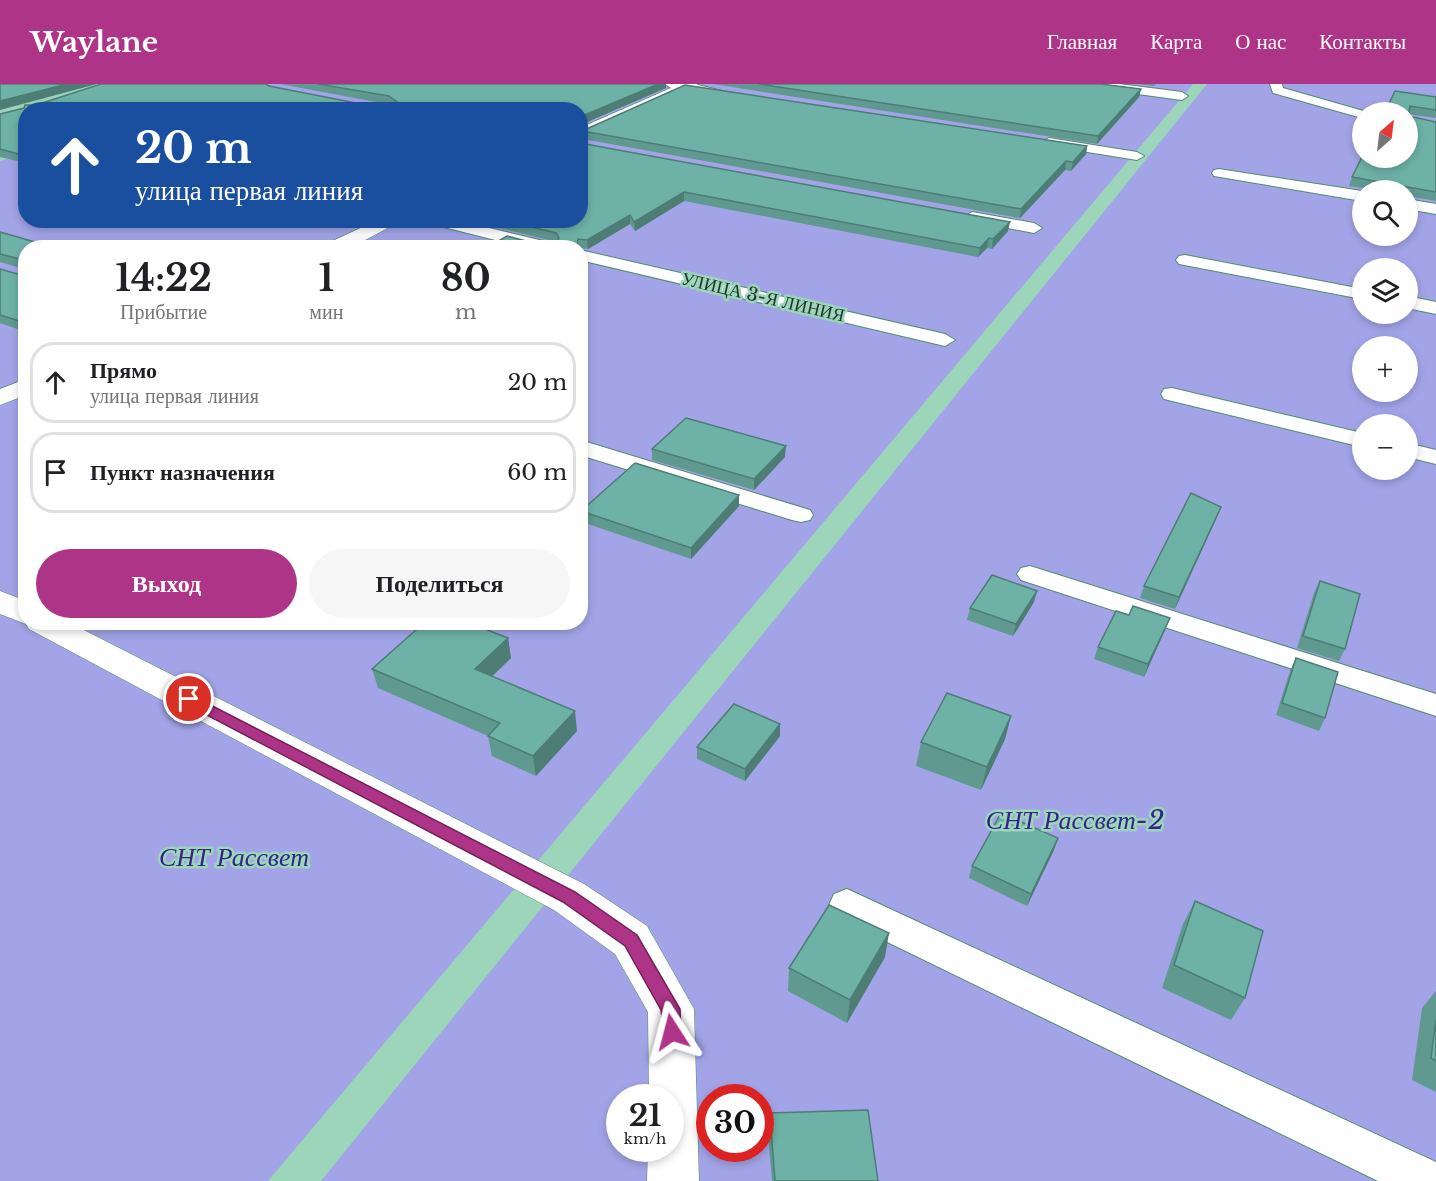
<!DOCTYPE html>
<html lang="ru">
<head>
<meta charset="utf-8">
<style>
  body { margin:0; font-family:"Libre Baskerville",serif; background:#f6f6f6; color:#202124; height:100vh; display:flex; flex-direction:column; font-size:22px; white-space:nowrap }
  * { box-sizing:border-box; margin:0 }
  p { font-size:20px; color:#757577 }
  .icon { flex:none; width:33px; height:33px; fill:none; stroke:currentColor; stroke-width:2; stroke-linecap:round; stroke-linejoin:round }
  .map { position:relative; flex:1; overflow:hidden }
  .details { position:absolute; left:18px; top:156px; width:570px; height:390px; display:flex; flex-direction:column; background:#fff; border-radius:24px; box-shadow:0 3px 9px #0003 }
  .details>* { flex:none }
  .hud { position:absolute; left:18px; top:18px; width:570px; height:126px; border-radius:24px; box-shadow:0 3px 9px #0003; background:#1a4fa0; color:#fff; overflow:hidden }
  .needle { width:39px; rotate:28deg }
  .tools { position:absolute; left:1352px; top:18px; display:grid; gap:12px }
  .tools a { display:grid; place-items:center; width:66px; height:66px; border-radius:50%; background:#fff; box-shadow:0 3px 9px #0003; font-size:30px }
  .speed { position:absolute; left:606px; top:1000px; display:flex; gap:12px; font-size:30px; font-weight:700; text-align:center }
  .speed>* { display:grid; place-content:center; width:78px; height:78px; border-radius:50%; background:#fff; box-shadow:0 3px 9px #0003; line-height:1 }
  .speed small { font-size:15px; font-weight:400 }
  .speed .limit { border:9px solid #d22; background:#fff; color:#111 }
  .pin { position:absolute; display:grid; place-items:center; width:51px; height:51px; color:#fff; margin:-26px; border:3px solid #fff; border-radius:50%; box-shadow:0 2px 6px #0007 }
  .me { position:absolute; width:66px; margin:-33px; rotate:351deg; stroke-linejoin:round; filter:drop-shadow(0 0 4px #0008) }
  .turn { display:flex; align-items:center; gap:21px; height:126px; padding:0 18px; font-size:27px }
  .turn .icon { width:78px; height:78px; stroke-width:2.5 }
  .turn b { display:block; font-size:42px; line-height:51px }
  .eta { display:flex; justify-content:space-evenly; align-items:center; height:102px; text-align:center }
  .eta b { font-size:36px; font-weight:800; line-height:42px }
  .cta { display:flex; gap:12px; margin-top:auto; padding:12px 18px }
  .cta a { flex:1; height:69px; border-radius:36px; background:#ae3488; color:#fff; font-size:24px; font-weight:800; line-height:69px; text-align:center }
  .cta a+a { background:#f6f6f6; color:#202124 }
  ul { padding:0; list-style:none }
  li { display:flex; align-items:center; gap:18px; height:81px; margin:0 12px 9px; padding:0 6px; border:3px solid #e0e0e0; border-radius:24px }
  li div { flex:1 }
  li b { display:block; font-size:22px }
  li em { font-style:normal }
  header { display:flex; align-items:center; gap:36px; box-sizing:border-box; height:84px; padding:0 30px; background:#ae3488; color:#fff }
  header strong { font-size:28px }
  nav { display:flex; gap:33px; margin-inline-start:auto; font-size:21px }
  .map>svg:first-child { display:block }
  .green { fill:#a2a4e7; fill-rule:evenodd }
  .lines { fill:none; stroke-linecap:round; stroke-linejoin:round }
  .lane-casing { stroke:#538a70; stroke-width:2 }
  .street-casing { stroke:#538a70; stroke-width:1 }
  .lane { fill:#fff; fill-rule:evenodd }
  .street { fill:#fff; fill-rule:evenodd }
  .wall { fill:#5f9990 }
  .shaded-wall { fill:#4d7d75 }
  .building { fill:#6eb2a7; stroke:#4d7d75; stroke-width:1.5 }
  .route { fill:#ae3488; stroke:#712258; stroke-width:1.5 }
  .labels { text-anchor:middle; stroke-width:5; stroke-linejoin:round; paint-order:stroke }
  .far-street-label { font-size:18px; fill:#1e352a; stroke:#9cd5b9 }
  .near-park-label { font-size:26px; font-style:italic; fill:#362488; stroke:#9cd5b9 }
</style>
</head>
<body>
<header>
<strong>Waylane</strong>
<nav><a>Главная</a><a>Карта</a><a>О нас</a><a>Контакты</a></nav>
</header>
<div class="map">
<svg width="1436" height="1097" viewBox="0 0 1436 1097">
  <rect width="100%" height="100%" fill="#9cd5b9"/>
  <!-- green -->
  <g class="green">
    <path d="M254 0H1193L268 1097H0V77L25 69 26 136H580V26L170 25ZM26 164H580V538H26Z"/>
    <path d="M1207 0H1436V1097H321ZM1362 28H1407V74H1362ZM1362 106H1407V152H1362ZM1362 184H1407V230H1362ZM1362 262H1407V308H1362ZM1362 340H1407V386H1362ZM620 1014H670V1065H620ZM710 1014H760V1065H710Z"/>
  </g>
  <g class="lines">
    <!-- lane casing -->
    <g class="lane-casing">
      <g id="lane">
        <polygon points="665,0 694,0 722,7 716,11 671,4"/>
        <polygon points="1087,0 1119,0 1182,8 1188,12 1182,16 1093,4"/>
        <polygon points="1270,0 1282,0 1283,4 1367,28 1362,28 1362,34 1273,9"/>
        <polygon points="1049,54 1137,68 1144,72 1137,76 1044,61 1042,58"/>
        <polygon points="1219,85 1362,107 1362,117 1214,92 1212,89 1214,86"/>
        <polygon points="1407,115 1436,120 1436,130 1407,125"/>
        <polygon points="972,128 1034,139 1042,144 1034,149 966,136 964,133"/>
        <polygon points="426,136 456,136 556,160 558,164 527,164 428,139"/>
        <polygon points="580,166 945,250 955,256 945,262 580,176"/>
        <polygon points="1185,171 1362,205 1362,215 1179,180 1176,176 1179,172"/>
        <polygon points="1407,212 1436,218 1436,230 1407,224"/>
        <polygon points="1172,304 1362,349 1362,363 1164,315 1161,310 1164,305"/>
        <polygon points="580,356 810,426 813,431 810,436 801,438 792,436 580,371"/>
        <polygon points="1407,359 1436,366 1436,380 1407,373"/>
        <polygon points="1030,482 1436,610 1436,632 1021,496 1017,490 1021,484"/>
        <polygon points="847,805 1436,1078 1436,1097 1378,1097 834,832 829,821 834,810"/>
      </g>
    </g>
    <!-- street casing -->
    <g class="street-casing">
      <g id="street">
        <polygon points="680,0 698,0 580,54 580,44"/>
        <polygon points="378,136 403,136 350,164 324,164 326,160"/>
        <polygon points="26,295 26,311 0,321 0,305"/>
        <polygon points="0,507 26,517 26,538 68,538 584,800 647,842 694,925 699,1097 647,1097 648,1065 670,1065 670,1014 649,1014 648,928 615,870 554,826 29,545 26,540 0,530"/>
      </g>
    </g>
    <!-- lane -->
    <use href="#lane" class="lane"/>
    <!-- street -->
    <use href="#street" class="street"/>
  </g>
  <!-- wall -->
  <g class="wall">
    <polygon points="280,0 666,0 666,4 580,41 580,26 26,26 26,79 0,73 0,30 36,21 269,2 366,21 392,21"/>
    <polygon points="713,0 1101,0 1141,5 1139,13 1097,60"/>
    <polygon points="1137,0 1156,0 1154,2"/>
    <polygon points="1436,13 1436,34 1408,30 1408,32 1436,38 1436,117 1407,112 1407,106 1377,106 1349,102 1352,93 1385,28"/>
    <polygon points="582,47 1087,62 1086,70 1071,87 1065,86 1020,134 583,55"/>
    <polygon points="580,59 1008,147 992,165 987,164 978,173 684,117 635,147 630,140 588,165 580,164 486,164 526,157 553,157 465,136 580,136"/>
    <polygon points="252,136 300,136 282,144"/>
    <polygon points="0,148 26,164 26,248 0,239 0,185 21,191 24,188 24,185 0,178"/>
    <polygon points="652,365 785,373 754,406 652,376"/>
    <polygon points="739,422 691,475 582,438 581,427"/>
    <polygon points="1221,423 1216,435 1175,525 1140,514 1144,502"/>
    <polygon points="1320,497 1345,565 1339,577 1297,564 1314,509"/>
    <polygon points="1034,518 1013,552 967,536 970,524"/>
    <polygon points="1129,531 1170,534 1165,546 1144,593 1094,575 1098,563"/>
    <polygon points="508,554 511,574 492,592 577,647 536,692 492,672 488,652 378,604 372,585"/>
    <polygon points="1296,574 1325,634 1319,647 1276,631 1290,587"/>
    <polygon points="1011,632 1005,655 981,706 916,682 921,658"/>
    <polygon points="780,652 745,697 697,675 697,663"/>
    <polygon points="1058,754 1054,766 1027,822 969,794 972,782"/>
    <polygon points="1195,817 1245,914 1231,936 1162,904 1183,840"/>
    <polygon points="885,873 847,939 788,907 789,884"/>
    <polygon points="1436,907 1436,1008 1412,996 1422,924"/>
    <polygon points="770,1029 878,1097 772,1097 768,1050"/>
  </g>
  <!-- shaded-wall -->
  <g class="shaded-wall">
    <polygon points="67,0 97,0 0,26 0,17"/>
    <polygon points="658,0 666,0 666,4 580,41 580,33"/>
    <polygon points="1141,5 1139,13 1097,60 1098,52"/>
    <polygon points="1087,62 1086,70 1071,87 1073,78"/>
    <polygon points="1066,77 1065,86 1020,134 1021,125"/>
    <polygon points="684,108 684,117 635,147 634,138"/>
    <polygon points="630,131 630,140 588,165 587,156"/>
    <polygon points="280,136 300,136 282,144"/>
    <polygon points="1010,138 1008,147 992,165 993,155"/>
    <polygon points="989,154 987,164 978,173 980,164"/>
    <polygon points="786,362 785,373 754,406 754,395"/>
    <polygon points="739,411 739,422 691,475 691,464"/>
    <polygon points="1221,423 1216,435 1175,525 1179,513"/>
    <polygon points="1037,507 1034,518 1013,552 1016,540"/>
    <polygon points="1170,534 1165,546 1144,593 1148,580"/>
    <polygon points="508,554 511,574 479,605 475,585"/>
    <polygon points="575,627 577,647 536,692 533,672"/>
    <polygon points="1011,632 1005,655 981,706 987,683"/>
    <polygon points="780,640 780,652 745,697 745,685"/>
    <polygon points="1058,754 1054,766 1027,822 1031,810"/>
    <polygon points="889,849 885,873 847,939 850,916"/>
  </g>
  <!-- building -->
  <g class="building">
    <polygon points="0,0 67,0 0,17"/>
    <polygon points="101,0 266,0 269,2 366,21 395,21 397,18 389,12 318,0 658,0 580,33 580,26 26,26 26,72 0,65 0,30 24,24 25,21 36,21"/>
    <polygon points="759,0 1101,0 1141,5 1098,52"/>
    <polygon points="685,1 1087,62 1073,78 1066,77 1021,125 582,47"/>
    <polygon points="1395,7 1436,13 1436,26 1410,22 1408,32 1436,38 1436,108 1352,93 1362,73 1407,74 1407,28 1385,28"/>
    <polygon points="580,59 1010,138 993,155 989,154 980,164 684,108 634,138 630,131 587,156 578,155 577,162 575,164 486,164 507,152 526,157 557,157 559,154 556,149 503,136 580,136"/>
    <polygon points="0,148 56,164 26,164 26,239 0,231 0,185 21,191 24,188 24,176 0,170"/>
    <polygon points="686,334 786,362 754,395 652,365"/>
    <polygon points="635,379 739,411 691,464 581,427"/>
    <polygon points="1191,409 1221,423 1179,513 1144,502"/>
    <polygon points="992,491 1037,507 1016,540 970,524"/>
    <polygon points="1320,497 1360,510 1345,565 1303,552"/>
    <polygon points="1133,522 1170,534 1148,580 1098,563 1116,527 1129,531"/>
    <polygon points="425,538 467,538 508,554 475,585 575,627 533,672 488,652 500,639 372,585"/>
    <polygon points="1296,574 1338,588 1325,634 1282,619"/>
    <polygon points="947,609 1011,632 987,683 921,658"/>
    <polygon points="734,620 780,640 745,685 697,663"/>
    <polygon points="1001,729 1058,754 1031,810 972,782"/>
    <polygon points="1195,817 1263,847 1245,914 1174,881"/>
    <polygon points="829,821 889,849 850,916 789,884"/>
    <polygon points="1436,935 1436,977 1431,974"/>
    <polygon points="868,1026 878,1097 775,1097 770,1029"/>
  </g>
  <!-- route -->
  <polygon class="route" points="189,610 575,808 637,851 680,925 681,948 679,954 672,957 665,954 661,926 625,862 563,818 184,619 182,615"/>
  <g class="labels">
    <!-- far-street labels -->
    <g class="far-street-label">
      <text transform="translate(763 213) rotate(13)" y="6">УЛИЦА 3-Я ЛИНИЯ</text>
    </g>
    <!-- near-park labels -->
    <g class="near-park-label">
      <text x="1075" y="745">СНТ Рассвет-2</text>
      <text x="234" y="782">СНТ Рассвет</text>
    </g>
  </g>
</svg>
<div class="tools">
<a><svg class="needle" viewBox="-14 -14 28 28"><path d="M0-13l5 13h-10z" fill="#e53935"/><path d="M0 13l5-13h-10z" fill="#757577"/></svg></a>
<a><svg class="icon" aria-label="search" viewBox="0 0 24 24"><circle cx="10" cy="10" r="6"/><path d="M15 15l6 6"/></svg></a>
<a><svg class="icon" aria-label="layers" viewBox="0 0 24 24"><path d="M12 4l9 5-9 5-9-5zM3 14l9 5 9-5"/></svg></a>
<a>+</a>
<a>−</a>
</div>
<div class="speed"><div>21<small>km/h</small></div><div class="limit">30</div></div>
<div class="pin" style="left:189px;top:615px;background:#d93025"><svg class="icon" aria-label="arrive" viewBox="0 0 24 24"><path d="M6 21V4h12l-3 4 3 4H6"/></svg></div>
<svg class="me" style="left:672px;top:948px" viewBox="-20 -20 40 40"><path d="M0-17L14 15 0 8-14 15z" fill="#ae3488" stroke="#fff" stroke-width="4"/></svg>
<div class="hud">
<div class="turn"><svg class="icon" aria-label="ahead" viewBox="0 0 24 24"><path d="M12 20V5M6 11l6-6 6 6"/></svg><div><b>20 m</b>улица первая линия</div></div>
</div>
<section class="details">
<div class="eta">
<div><b>14:22</b><p>Прибытие</p></div>
<div><b>1</b><p>мин</p></div>
<div><b>80</b><p>m</p></div>
</div>
<ul>
<li><svg class="icon" aria-label="ahead" viewBox="0 0 24 24"><path d="M12 20V5M6 11l6-6 6 6"/></svg><div><b>Прямо</b><p>улица первая линия</p></div><em>20 m</em></li>
<li><svg class="icon" aria-label="arrive" viewBox="0 0 24 24"><path d="M6 21V4h12l-3 4 3 4H6"/></svg><div><b>Пункт назначения</b></div><em>60 m</em></li>
</ul>
<div class="cta"><a>Выход</a><a>Поделиться</a></div>
</section>
</div>
</body>
</html>
